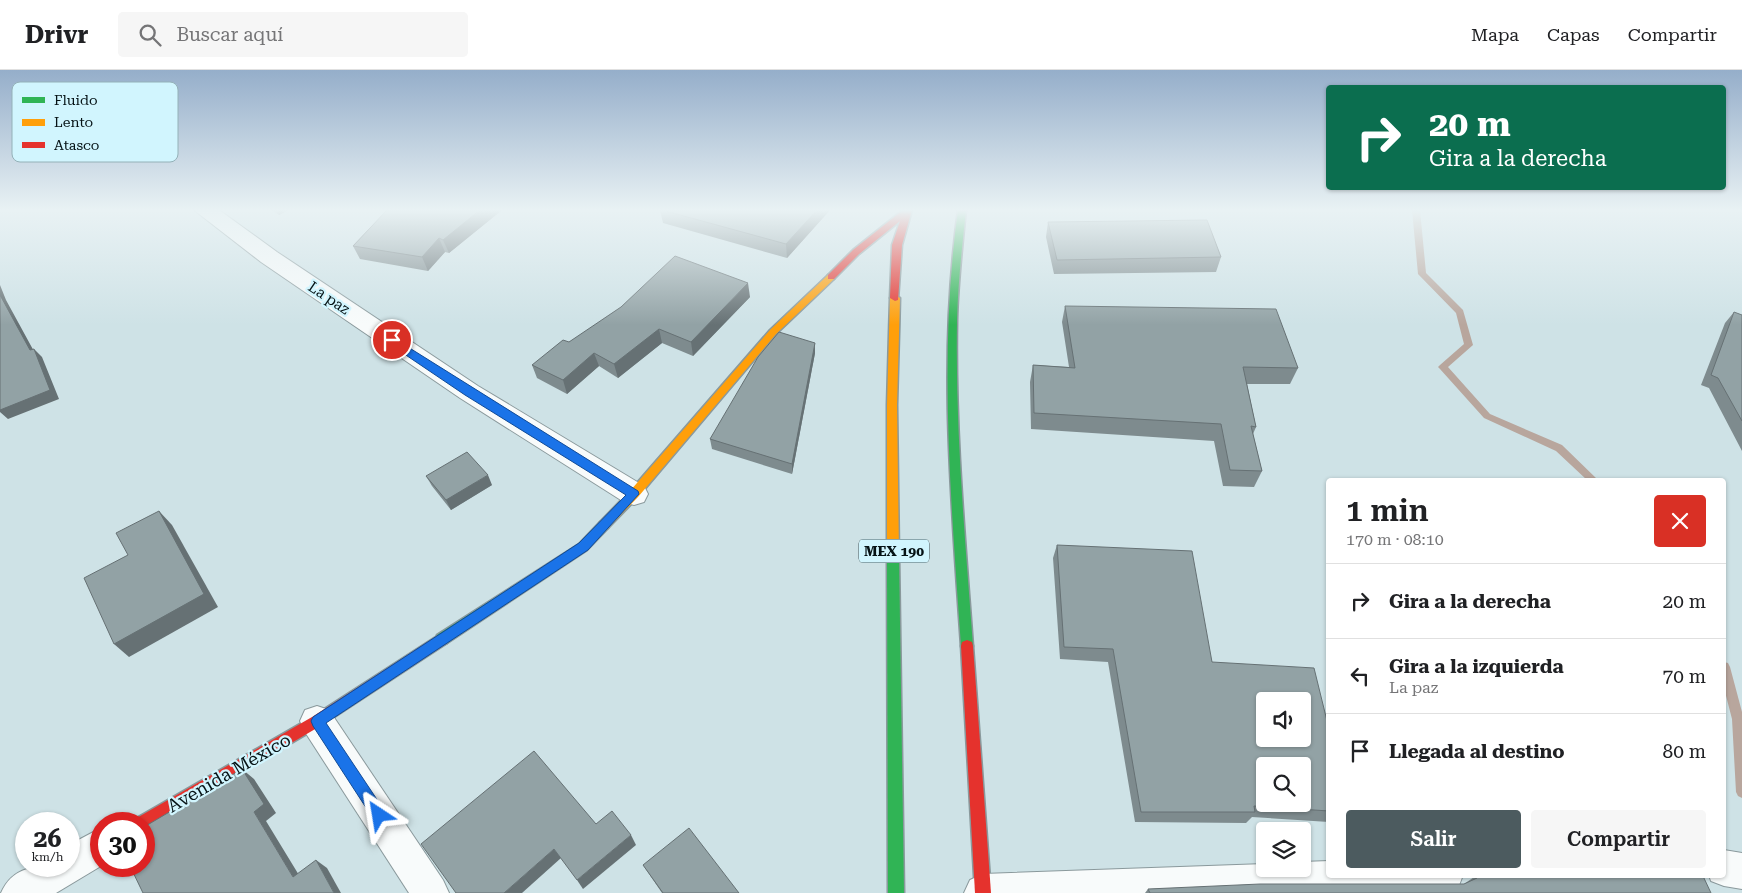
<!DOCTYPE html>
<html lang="es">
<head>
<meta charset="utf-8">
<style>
  body { margin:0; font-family:"Roboto Serif",serif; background:#f6f6f6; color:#202124; height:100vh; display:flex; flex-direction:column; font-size:19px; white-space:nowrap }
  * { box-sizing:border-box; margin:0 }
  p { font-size:16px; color:#757577 }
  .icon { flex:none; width:28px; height:28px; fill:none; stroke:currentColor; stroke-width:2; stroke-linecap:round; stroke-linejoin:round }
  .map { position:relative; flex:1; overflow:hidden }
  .drawer { position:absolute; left:1326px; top:408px; width:400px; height:400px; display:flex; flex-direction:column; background:#fff; border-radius:5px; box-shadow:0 1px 4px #0004 }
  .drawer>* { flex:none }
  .guide { position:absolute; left:1326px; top:15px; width:400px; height:105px; border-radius:5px; box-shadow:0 1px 4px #0004; background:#0b6e4f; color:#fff; overflow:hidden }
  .buttons { position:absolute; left:1256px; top:622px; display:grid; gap:10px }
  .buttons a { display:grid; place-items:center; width:55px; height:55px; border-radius:5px; background:#fff; box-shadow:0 1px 4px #0004; font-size:25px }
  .speed { position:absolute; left:15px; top:742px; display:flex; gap:10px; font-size:25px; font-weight:700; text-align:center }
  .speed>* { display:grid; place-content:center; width:65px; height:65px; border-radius:50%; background:#fff; box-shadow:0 1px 4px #0004; line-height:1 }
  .speed small { font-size:12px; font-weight:400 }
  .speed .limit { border:8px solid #d22; background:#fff; color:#111 }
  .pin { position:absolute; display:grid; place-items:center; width:42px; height:42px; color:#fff; margin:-21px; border:2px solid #fff; border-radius:50%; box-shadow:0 1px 5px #0007 }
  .me { position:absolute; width:55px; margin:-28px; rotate:327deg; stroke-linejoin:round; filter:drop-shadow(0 0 4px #0008) }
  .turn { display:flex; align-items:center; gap:18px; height:105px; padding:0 20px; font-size:22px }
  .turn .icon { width:65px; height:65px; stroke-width:2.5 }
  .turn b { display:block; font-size:35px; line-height:42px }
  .round { display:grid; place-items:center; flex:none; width:52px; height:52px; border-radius:5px; background:#f6f6f6 }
  .summary { display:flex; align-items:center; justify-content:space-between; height:85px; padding:0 20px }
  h1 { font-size:30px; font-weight:600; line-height:38px }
  .action { display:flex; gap:10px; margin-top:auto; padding:10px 20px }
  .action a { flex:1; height:58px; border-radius:5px; background:#4c5b5f; color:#fff; font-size:20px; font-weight:600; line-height:58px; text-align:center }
  .action a+a { background:#f6f6f6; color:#202124 }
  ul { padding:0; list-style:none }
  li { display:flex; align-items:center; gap:15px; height:75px; padding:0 20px; border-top:1px solid #e0e0e0 }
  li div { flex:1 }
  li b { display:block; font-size:19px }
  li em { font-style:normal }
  header { display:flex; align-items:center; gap:30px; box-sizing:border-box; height:70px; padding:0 25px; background:#fff; border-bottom:1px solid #e0e0e0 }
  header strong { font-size:24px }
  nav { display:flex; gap:28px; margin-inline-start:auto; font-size:18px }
  .search { width:350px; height:45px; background:#f6f6f6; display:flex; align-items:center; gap:12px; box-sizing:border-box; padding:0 18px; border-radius:5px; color:#757577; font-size:19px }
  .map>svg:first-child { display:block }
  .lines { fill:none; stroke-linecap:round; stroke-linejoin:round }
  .stream { fill:#b8a69d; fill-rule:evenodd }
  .street-casing { stroke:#8a999c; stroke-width:2 }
  .fast-casing { stroke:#8a999c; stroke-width:3 }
  .slow-casing { stroke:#8a999c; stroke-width:3 }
  .jam-casing { stroke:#8a999c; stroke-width:3 }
  .street { fill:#f8fbfb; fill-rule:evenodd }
  .fast { fill:#30b455; fill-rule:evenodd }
  .slow { fill:#ff9f0a; fill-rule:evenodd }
  .jam { fill:#e5322d; fill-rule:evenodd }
  .wall { fill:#7e8b8e }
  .shaded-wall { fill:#667174 }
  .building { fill:#92a2a5; stroke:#667174; fill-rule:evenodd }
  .route { fill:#1a73e8; stroke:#114b97 }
  .labels { text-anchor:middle; stroke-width:4.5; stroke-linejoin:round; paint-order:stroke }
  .shield { fill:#d1f5fe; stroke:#43575c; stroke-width:1 }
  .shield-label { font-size:14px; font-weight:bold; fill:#061316 }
  .street-label { font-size:15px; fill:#061316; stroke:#d1f5fe }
  .near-street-label { font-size:18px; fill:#061316; stroke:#d1f5fe }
  .key { fill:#d1f5fe; stroke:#94b1b8; stroke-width:1 }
  .key-label { font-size:14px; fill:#061316 }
</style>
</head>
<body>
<header>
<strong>Drivr</strong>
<div class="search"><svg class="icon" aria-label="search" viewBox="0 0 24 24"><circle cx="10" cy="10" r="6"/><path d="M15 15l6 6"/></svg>Buscar aquí</div>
<nav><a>Mapa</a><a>Capas</a><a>Compartir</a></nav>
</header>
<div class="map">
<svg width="1742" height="823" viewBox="0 0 1742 823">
  <rect width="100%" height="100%" fill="#cee2e6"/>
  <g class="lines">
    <!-- stream -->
    <g class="stream">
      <polygon points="1412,140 1420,140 1426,203 1463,240 1473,275 1448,297 1490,344 1562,375 1598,410 1587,410 1556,381 1484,348 1440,299 1438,297 1440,295 1464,274 1456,243 1418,204"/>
      <polygon points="1724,592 1728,593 1730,597 1742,642 1742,728 1738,726 1736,722 1732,649 1724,618"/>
    </g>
    <!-- street casing -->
    <g class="street-casing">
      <g id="street">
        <polygon points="194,140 219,140 277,182 478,316 644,416 648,424 644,432 634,435 624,432 460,328 261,192"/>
        <polygon points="317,636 329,640 443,810 449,823 409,823 305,662 300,651 305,640"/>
        <path d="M101 758V796L56 823H1C14 793 41 796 69 796V775Z"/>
        <polygon points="1724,780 1742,783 1742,819 1724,816 1711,811 1709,805 1724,805"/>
        <polygon points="1329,791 1329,805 1463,805 1458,818 1446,823 964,823 970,810 983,804 1265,794 1265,799 1302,799 1302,792"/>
      </g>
    </g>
    <!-- fast casing -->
    <g class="fast-casing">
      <g id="fast">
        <path d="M958 140H966C962 177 958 213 957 250 955 359 965 467 973 576L972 580 967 582 962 580 961 576C951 430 938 285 958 140Z"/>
        <polygon points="604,450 608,452 610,455 608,458 587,480 447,573 442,575 437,573 436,569 437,565 579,474 600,452"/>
        <polygon points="893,481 897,483 899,486 904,823 888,823 887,486 889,483"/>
      </g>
    </g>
    <!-- slow casing -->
    <g class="slow-casing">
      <g id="slow">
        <polygon points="831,204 834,205 834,209 776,264 638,427 608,458 600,458 598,455 600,452 630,421 770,260 828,205"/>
        <polygon points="895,225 900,228 897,335 899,486 897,489 893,491 889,489 887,486 887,335 890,228"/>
      </g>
    </g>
    <!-- jam casing -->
    <g class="jam-casing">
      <g id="jam">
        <polygon points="903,140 912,140 902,175 898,230 895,231 890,228 892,175 900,151 859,184 834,209 828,209 828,205 853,180"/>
        <polygon points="442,563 447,565 448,569 447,573 322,655 145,759 144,760 144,754 133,754 135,749 312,647"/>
        <polygon points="967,570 972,572 973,576 991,823 975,823 961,576 962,572"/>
      </g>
    </g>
    <!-- street -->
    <use href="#street" class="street"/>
    <!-- fast -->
    <use href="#fast" class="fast"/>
    <!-- slow -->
    <use href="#slow" class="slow"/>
    <!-- jam -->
    <use href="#jam" class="jam"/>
  </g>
  <!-- wall -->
  <g class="wall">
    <polygon points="272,140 288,140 279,145"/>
    <polygon points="387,140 502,140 449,183 445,182 428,201 360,189 353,176"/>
    <polygon points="660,140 830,140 787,188 663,153"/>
    <polygon points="1048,152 1221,187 1216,202 1054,204 1046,167"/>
    <polygon points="750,227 693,286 662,273 618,308 599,296 567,324 537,308 532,295 569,272"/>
    <polygon points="1065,236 1298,298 1290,314 1247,314 1256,357 1253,364 1262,401 1254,417 1223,416 1214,371 1031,359 1030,312 1033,295 1069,297 1062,252"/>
    <polygon points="1734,242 1742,245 1742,381 1709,318 1701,315 1725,253"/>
    <polygon points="815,273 815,283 792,404 712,379 710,369"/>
    <polygon points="426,406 492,415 451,440 432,416"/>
    <polygon points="1057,475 1212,592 1329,659 1329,752 1252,747 1246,753 1135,752 1108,592 1060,589 1053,488"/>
    <polygon points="643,795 739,823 662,823"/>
    <polygon points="1477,805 1639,805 1711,823 1145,823 1148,819 1464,814"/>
  </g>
  <!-- shaded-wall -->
  <g class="shaded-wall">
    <polygon points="277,140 288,140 279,145"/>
    <polygon points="480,140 502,140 449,183 443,170"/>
    <polygon points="817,140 830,140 787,188 786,174"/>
    <polygon points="439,168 445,182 428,201 422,187"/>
    <polygon points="748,213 750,227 693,286 691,272"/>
    <polygon points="0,215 6,230 36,285 34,279 42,287 59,329 8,349 0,342"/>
    <polygon points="659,259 662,273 618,308 614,294"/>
    <polygon points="815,273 815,283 792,404 792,394"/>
    <polygon points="594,283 599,296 567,324 563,310"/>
    <polygon points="488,405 492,415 451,440 446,430"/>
    <polygon points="159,441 172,455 218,537 129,587 114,574"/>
    <polygon points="242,699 254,709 276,743 266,751 305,815 293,807 254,742"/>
    <polygon points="631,765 636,775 583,819 577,810"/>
    <polygon points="554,779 561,788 522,823 504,823"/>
    <polygon points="316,790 327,798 341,823 334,823"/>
  </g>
  <!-- building -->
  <g class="building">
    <polygon points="387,140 480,140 443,170 439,168 422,187 353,176"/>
    <polygon points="662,140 817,140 786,174"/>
    <polygon points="1207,150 1221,187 1057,190 1048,152"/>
    <polygon points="675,186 748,213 691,272 659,259 614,294 594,283 563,310 532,295 563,270 569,272 621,237"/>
    <polygon points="0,225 30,280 34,279 50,320 0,340"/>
    <polygon points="1065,236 1276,239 1298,298 1243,297 1256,357 1251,356 1262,401 1230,400 1221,354 1034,343 1033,295 1075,298"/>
    <polygon points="1734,242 1742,245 1742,351 1718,308 1711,305"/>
    <polygon points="779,262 815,273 792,394 710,369 758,287"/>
    <polygon points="467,382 488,405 446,430 426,406"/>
    <polygon points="159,441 204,524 114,574 84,508 128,485 116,463"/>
    <path d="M1057 475 1192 481 1212 592 1314 598 1329 659V741L1254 736 1255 742H1141L1113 579 1064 577ZM1265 631H1302V669H1265ZM1265 696H1302V734H1265Z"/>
    <polygon points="534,681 596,754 612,741 631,765 577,810 554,779 504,823 456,823 421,774"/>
    <polygon points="242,699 264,734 254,742 293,807 316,790 334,823 143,823 130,796 144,796 144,757"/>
    <polygon points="689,758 739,823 663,823 643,795"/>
    <polygon points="1479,805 1639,805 1703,806 1711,823 1150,823 1148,819 1260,814 1464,814 1477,808"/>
  </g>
  <!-- sky -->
  <linearGradient id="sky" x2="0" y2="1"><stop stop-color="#95aeca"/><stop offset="0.55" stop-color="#e9f2f4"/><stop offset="1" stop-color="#e9f2f4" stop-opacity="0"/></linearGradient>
  <rect width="1742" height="255" fill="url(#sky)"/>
  <!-- route -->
  <polygon class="route" points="392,267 638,421 639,424 588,480 326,653 384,740 386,745 384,750 379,752 374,750 313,656 311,651 313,647 579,473 626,425 465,325 388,273 388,268"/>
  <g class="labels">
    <!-- shield labels -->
    <rect class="shield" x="859" y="469.5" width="70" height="23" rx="4"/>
    <g class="shield-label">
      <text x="894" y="486">MEX 190</text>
    </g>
    <!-- street labels -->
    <g class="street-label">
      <text transform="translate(329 228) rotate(34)" y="5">La paz</text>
    </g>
    <!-- near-street labels -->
    <g class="near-street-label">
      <text transform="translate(229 703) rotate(-30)" y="6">Avenida México</text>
    </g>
  </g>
  <!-- legend -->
  <rect x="12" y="12" width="166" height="80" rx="8" class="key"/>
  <rect x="22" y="27" width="23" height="6" fill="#30b455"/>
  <rect x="22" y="49" width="23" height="7" fill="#ff9f0a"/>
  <rect x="22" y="72" width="23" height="6" fill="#e5322d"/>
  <g class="key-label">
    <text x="54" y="35">Fluido</text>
    <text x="54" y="57">Lento</text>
    <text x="54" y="80">Atasco</text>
  </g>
</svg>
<div class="buttons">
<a><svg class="icon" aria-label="sound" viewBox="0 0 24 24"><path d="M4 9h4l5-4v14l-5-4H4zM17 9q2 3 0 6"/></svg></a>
<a><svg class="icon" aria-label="search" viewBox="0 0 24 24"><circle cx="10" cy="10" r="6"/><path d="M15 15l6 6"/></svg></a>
<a><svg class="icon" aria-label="layers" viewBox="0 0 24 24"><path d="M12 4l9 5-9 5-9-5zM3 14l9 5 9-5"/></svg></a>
</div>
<div class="speed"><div>26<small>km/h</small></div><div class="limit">30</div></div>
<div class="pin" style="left:392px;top:270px;background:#d93025"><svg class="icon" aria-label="arrive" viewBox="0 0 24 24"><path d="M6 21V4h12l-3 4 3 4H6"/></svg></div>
<svg class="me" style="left:379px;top:745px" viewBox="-20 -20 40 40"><path d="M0-17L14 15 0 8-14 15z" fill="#1a73e8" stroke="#fff" stroke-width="4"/></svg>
<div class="guide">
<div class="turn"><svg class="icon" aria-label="right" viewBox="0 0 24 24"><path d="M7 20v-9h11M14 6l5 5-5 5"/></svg><div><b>20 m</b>Gira a la derecha</div></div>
</div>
<section class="drawer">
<div class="summary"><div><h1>1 min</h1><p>170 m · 08:10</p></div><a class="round" style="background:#d93025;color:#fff"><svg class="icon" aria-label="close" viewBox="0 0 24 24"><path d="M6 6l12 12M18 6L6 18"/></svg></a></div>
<ul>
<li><svg class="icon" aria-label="right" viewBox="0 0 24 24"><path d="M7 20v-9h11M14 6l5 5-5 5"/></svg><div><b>Gira a la derecha</b></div><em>20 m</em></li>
<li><svg class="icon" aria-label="left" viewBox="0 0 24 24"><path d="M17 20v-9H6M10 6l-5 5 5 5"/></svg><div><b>Gira a la izquierda</b><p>La paz</p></div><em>70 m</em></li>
<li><svg class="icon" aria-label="arrive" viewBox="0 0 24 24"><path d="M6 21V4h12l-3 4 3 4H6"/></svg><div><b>Llegada al destino</b></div><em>80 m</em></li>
</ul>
<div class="action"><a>Salir</a><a>Compartir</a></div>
</section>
</div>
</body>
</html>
